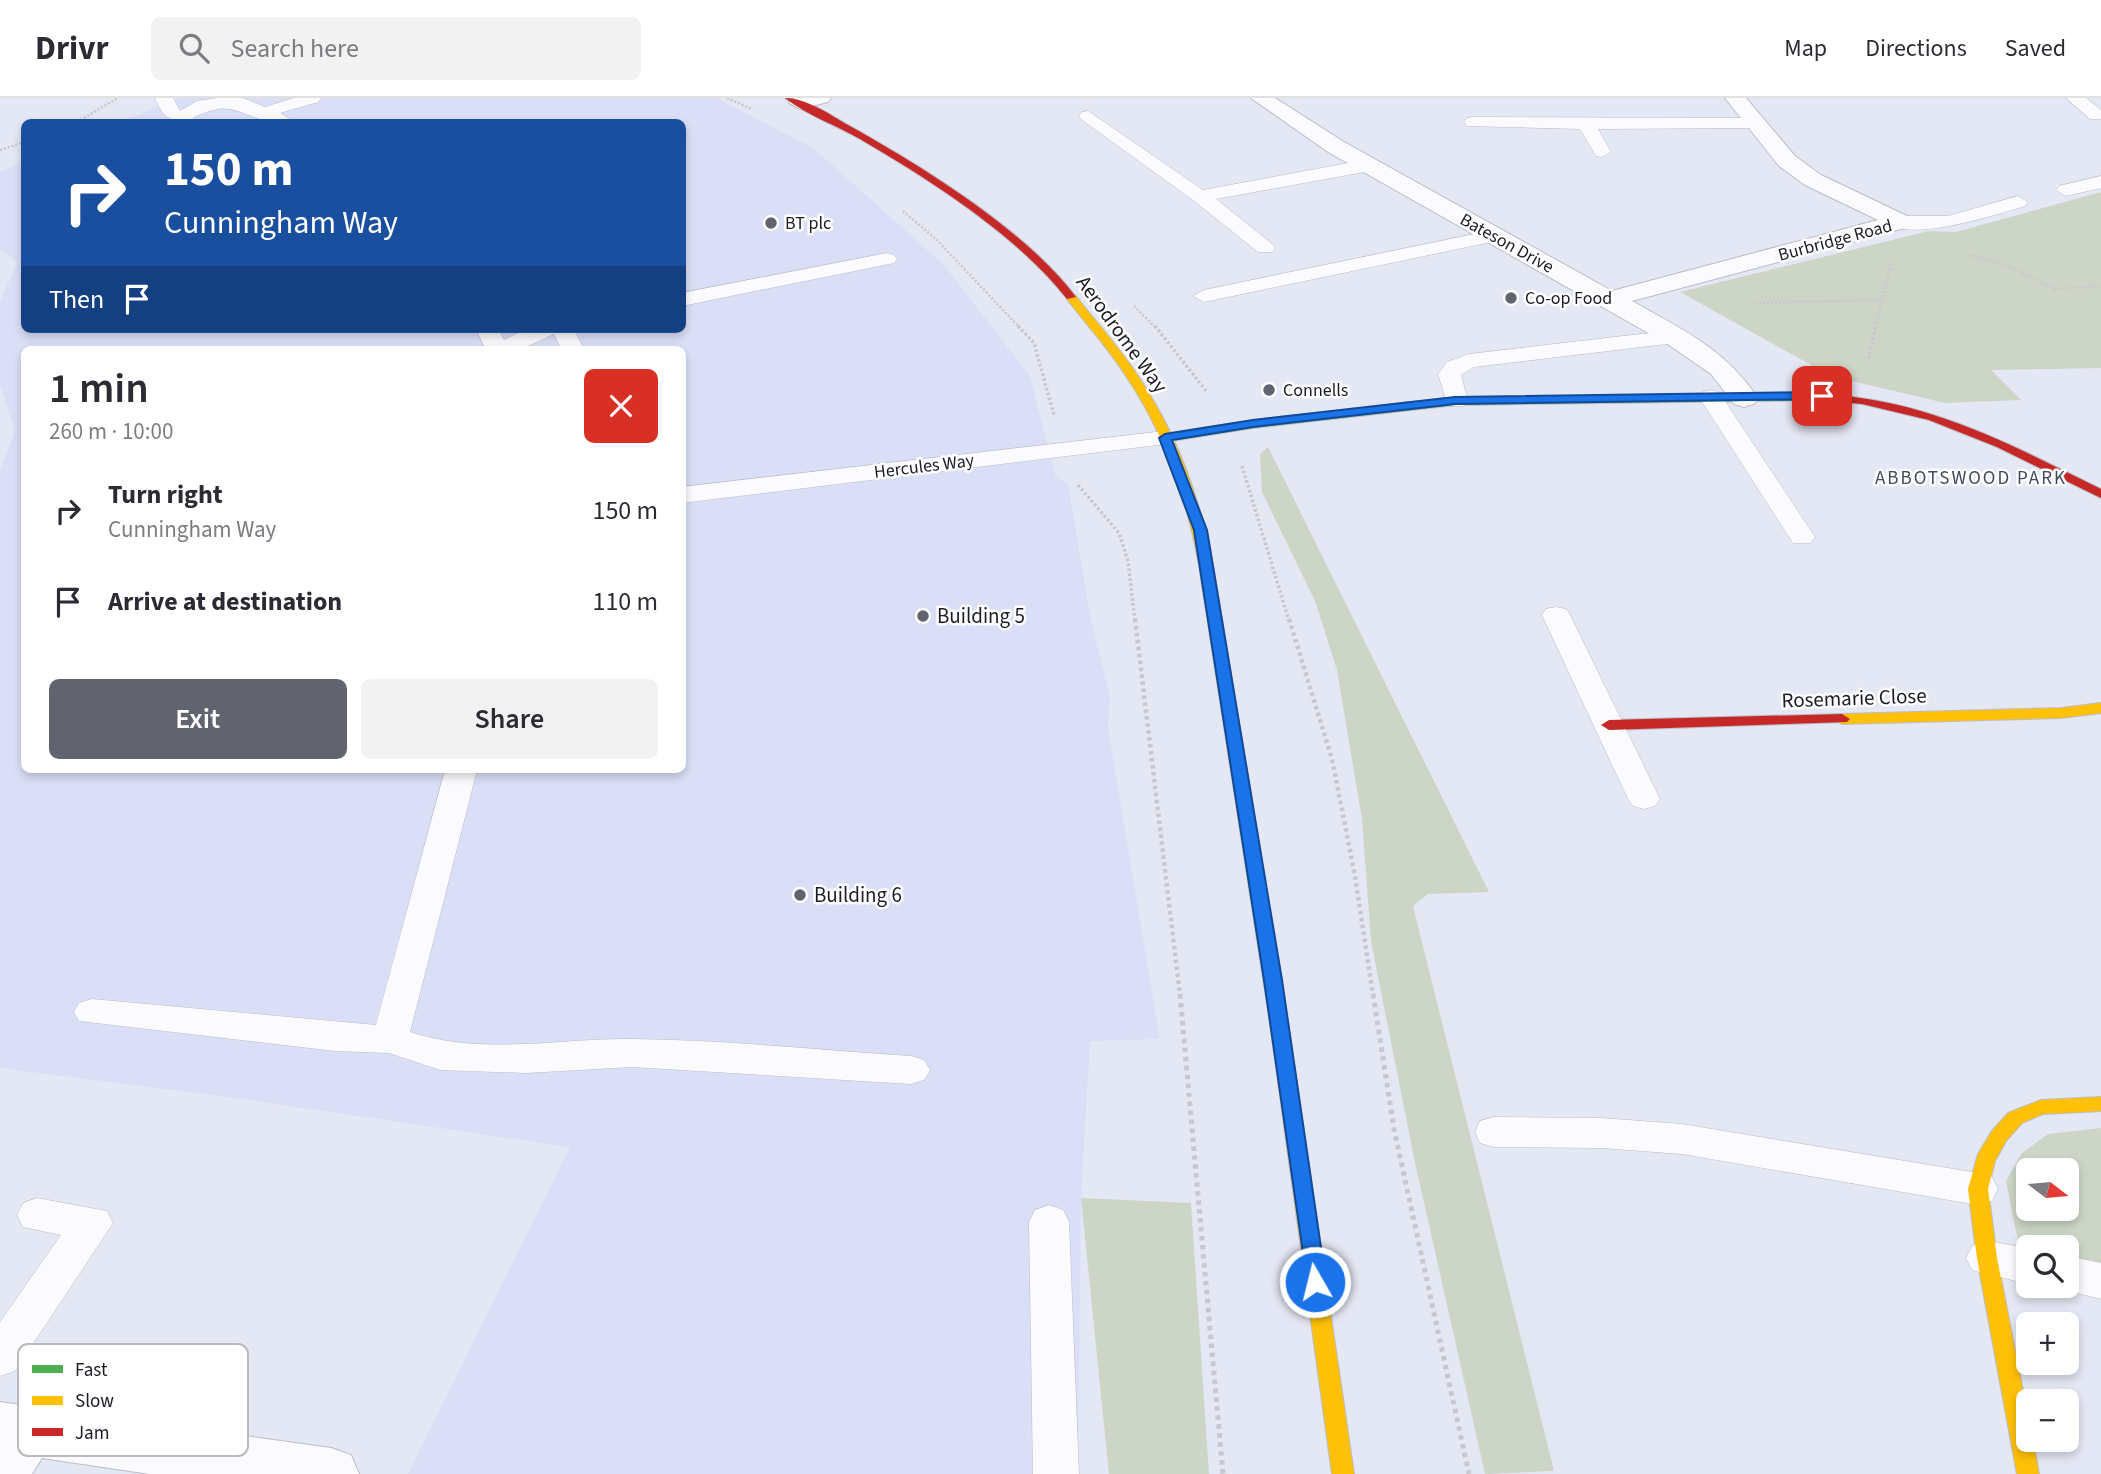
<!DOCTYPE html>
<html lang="en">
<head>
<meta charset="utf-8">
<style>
  body { margin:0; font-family:"Source Sans 3",sans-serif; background:#f2f2f3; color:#2b2b33; height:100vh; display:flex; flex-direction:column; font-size:26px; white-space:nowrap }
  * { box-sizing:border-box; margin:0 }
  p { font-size:23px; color:#7c7c81 }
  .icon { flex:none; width:38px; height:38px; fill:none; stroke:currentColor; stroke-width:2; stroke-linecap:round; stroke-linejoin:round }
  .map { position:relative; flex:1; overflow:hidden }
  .panel { position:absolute; left:21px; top:248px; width:665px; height:427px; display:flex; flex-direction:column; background:#fff; border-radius:10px; box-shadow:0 4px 10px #0003 }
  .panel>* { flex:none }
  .hud { position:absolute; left:21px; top:21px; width:665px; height:214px; border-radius:10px; box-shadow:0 4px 10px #0003; background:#1a4fa0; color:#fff; overflow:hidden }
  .needle { width:46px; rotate:106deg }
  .buttons { position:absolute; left:2016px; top:1060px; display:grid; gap:14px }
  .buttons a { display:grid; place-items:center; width:63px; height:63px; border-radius:10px; background:#fff; box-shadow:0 4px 10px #0003; font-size:35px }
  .pin { position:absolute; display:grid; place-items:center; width:60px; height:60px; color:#fff; margin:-30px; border-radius:14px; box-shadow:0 4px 10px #0006 }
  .me { position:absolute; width:77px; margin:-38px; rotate:352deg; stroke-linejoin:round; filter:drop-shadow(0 0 5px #0008) }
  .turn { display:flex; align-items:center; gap:24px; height:147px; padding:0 28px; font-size:32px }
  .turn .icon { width:91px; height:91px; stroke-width:2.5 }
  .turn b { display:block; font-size:49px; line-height:60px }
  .then { display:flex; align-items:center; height:66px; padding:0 28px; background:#0003; gap:14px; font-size:26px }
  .round { display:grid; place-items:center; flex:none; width:74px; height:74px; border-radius:10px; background:#f2f2f3 }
  .headline { display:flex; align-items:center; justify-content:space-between; height:119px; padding:0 28px }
  h1 { font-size:42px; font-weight:600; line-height:52px }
  .primary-button { display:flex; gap:14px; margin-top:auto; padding:14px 28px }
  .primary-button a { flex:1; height:80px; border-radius:10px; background:#61646e; color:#fff; font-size:28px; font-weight:600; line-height:80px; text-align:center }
  .primary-button a+a { background:#f2f2f3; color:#2b2b33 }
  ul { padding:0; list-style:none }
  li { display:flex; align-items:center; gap:21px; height:91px; padding:0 28px }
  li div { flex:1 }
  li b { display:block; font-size:26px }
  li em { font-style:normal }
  header { display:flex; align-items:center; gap:42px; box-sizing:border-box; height:98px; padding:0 35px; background:#fff; border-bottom:2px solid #e1e1e2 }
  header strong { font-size:33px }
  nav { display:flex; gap:38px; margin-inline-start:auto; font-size:24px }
  .search { width:490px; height:63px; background:#f2f2f3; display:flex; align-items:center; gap:18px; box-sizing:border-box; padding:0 24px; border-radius:10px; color:#7c7c81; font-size:26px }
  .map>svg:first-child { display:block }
  .built { fill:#dadff7; fill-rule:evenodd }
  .green { fill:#cdd6c6; fill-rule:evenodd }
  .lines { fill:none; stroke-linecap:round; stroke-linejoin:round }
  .lane-casing { stroke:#bbbdc7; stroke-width:1 }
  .street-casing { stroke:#bbbdc7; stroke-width:2 }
  .fast-casing { stroke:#bbbdc7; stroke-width:2 }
  .slow-casing { stroke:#bbbdc7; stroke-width:2 }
  .jam-casing { stroke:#bbbdc7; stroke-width:2 }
  .path-far3 { stroke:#c7c8cd; stroke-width:2.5; stroke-dasharray:2 2; stroke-linecap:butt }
  .path-far2 { stroke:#c7c8cd; stroke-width:3.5; stroke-dasharray:2.5 2.5; stroke-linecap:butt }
  .path-far1 { stroke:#c7c8cd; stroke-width:4.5; stroke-dasharray:3.5 3.5; stroke-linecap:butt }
  .path { stroke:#c7c8cd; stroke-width:5; stroke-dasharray:4.5 4.5; stroke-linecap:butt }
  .lane { fill:#fbfbfd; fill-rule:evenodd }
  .street { fill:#fbfbfd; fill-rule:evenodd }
  .fast { fill:#4caf50; fill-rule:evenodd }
  .slow { fill:#ffc107; fill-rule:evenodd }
  .jam { fill:#c62828; fill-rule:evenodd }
  .route { fill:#1a73e8; stroke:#114b97; stroke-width:2 }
  .poi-dot { fill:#61646e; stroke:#fff; stroke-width:2.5 }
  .labels { text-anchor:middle; stroke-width:5; stroke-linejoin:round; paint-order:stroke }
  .far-poi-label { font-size:18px; fill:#1b1d26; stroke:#fff; text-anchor:start }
  .far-street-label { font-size:18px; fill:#1b1d26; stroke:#fff }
  .far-neighbourhood-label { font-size:19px; letter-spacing:2px; fill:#44495d; stroke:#fff }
  .street-label { font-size:21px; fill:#1b1d26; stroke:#fff }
  .poi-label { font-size:21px; fill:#1b1d26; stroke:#fff; text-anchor:start }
  .key { fill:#fff; stroke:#bbbbbe; stroke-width:2 }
  .key-label { font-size:19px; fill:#1b1d26 }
</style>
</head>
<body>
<header>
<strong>Drivr</strong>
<div class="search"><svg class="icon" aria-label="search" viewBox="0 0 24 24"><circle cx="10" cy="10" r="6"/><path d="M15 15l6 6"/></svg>Search here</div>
<nav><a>Map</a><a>Directions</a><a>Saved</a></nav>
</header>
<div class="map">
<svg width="2101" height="1376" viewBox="0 0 2101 1376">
  <rect width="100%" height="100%" fill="#e4e7f4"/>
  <!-- built -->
  <path class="built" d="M179 0H717L813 50 944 167 1030 278 1056 380 1068 385 1090 516 1110 598 1108 629 1160 941 1090 943 1081 1100 1078 1376H408L570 1049 229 999 0 970V372L15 333 0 287V203L18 164 0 152V74L24 64V231H682V24H120ZM24 252H682V672H24Z"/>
  <!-- green -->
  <g class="green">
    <polygon points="2101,94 2101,270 1991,272 2021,302 1945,305 1831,278 1680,194 1929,133 1956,134"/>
    <polygon points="1268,349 1489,794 1428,796 1413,808 1554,1373 1485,1376 1414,1060 1371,843 1362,721 1337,572 1315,503 1262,394 1260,356"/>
    <path d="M2101 1030V1166L2067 1158V1150L2019 1148 2006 1083 2022 1055 2048 1036ZM2028 1073H2067V1111H2028Z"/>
    <polygon points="1081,1100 1191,1105 1209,1376 1109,1376"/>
  </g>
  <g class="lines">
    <!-- lane casing -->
    <g class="lane-casing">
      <g id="lane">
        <path d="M155 0H173L180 13 197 3 217 0H243L265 9 294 0H321L318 4 280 15 294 24C287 24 279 26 272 24 236 17 233 0 193 20L195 24C172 24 164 22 155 0Z"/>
        <polygon points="2066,0 2086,0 2101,12 2101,21 2090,21"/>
        <polygon points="1088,13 1203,92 1370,61 1379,67 1370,73 1216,101 1272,146 1275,150 1272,154 1258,154 1193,102 1082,22 1079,18 1082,14"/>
        <polygon points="1473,19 1755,20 1764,25 1755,30 1598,31 1611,54 1602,59 1596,58 1580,31 1467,28 1464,24 1467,20"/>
        <polygon points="2101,78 2101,90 2066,98 2056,92 2059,88"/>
        <path d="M2018 98 2028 104 2025 108C2001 115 1907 146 1890 124L1900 118H1948Z"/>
        <polygon points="1494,132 1504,138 1501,142 1204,204 1193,198 1204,192"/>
        <polygon points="887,155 894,157 897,161 894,165 682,208 682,195"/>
        <polygon points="476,231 498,231 504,242 526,231 574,231 584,252 562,252 554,236 519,252 486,252"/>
        <polygon points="1676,232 1684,234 1687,239 1684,244 1474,269 1461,277 1468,303 1464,308 1448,308 1438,276 1447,264 1469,256"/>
        <polygon points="1711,292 1719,294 1815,439 1811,445 1793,445 1789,439 1699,299 1703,294"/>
        <polygon points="1165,333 1174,335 1177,340 1174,345 682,405 682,389"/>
        <polygon points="1556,509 1566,511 1570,517 1660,701 1655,708 1644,711 1633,708 1628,701 1542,517 1546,511"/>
        <path d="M445 672H477L410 934C483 958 559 940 633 941 726 942 819 952 911 958L924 962 930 972 924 982 911 986 632 969 526 975 440 972 389 955 335 953 79 923 74 914 79 905 92 901 376 927Z"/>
        <polygon points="1494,1019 1601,1020 1682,1026 1978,1075 1992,1079 1998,1091 1992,1103 1978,1107 1682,1056 1601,1050 1494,1049 1480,1045 1475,1034 1480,1023"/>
        <polygon points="37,1100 107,1113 113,1125 15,1273 0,1278 0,1224 61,1137 23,1129 17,1117 23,1105"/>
        <polygon points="1049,1107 1063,1112 1069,1124 1079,1376 1033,1376 1029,1124 1035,1112"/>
        <polygon points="1987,1143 2028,1150 2028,1186 1972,1172 1966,1160 1972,1148"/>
        <polygon points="2067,1158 2101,1165 2101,1201 2052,1189 2067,1188"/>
      </g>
    </g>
    <!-- street casing -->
    <g class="street-casing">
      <g id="street">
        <polygon points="795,0 831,0 828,4 800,11 789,5"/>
        <path d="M1251 0H1275L1344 44 1612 193 1878 122 1805 87 1779 68 1725 0H1746L1795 58 1821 77 1909 119 1912 124 1909 129 1632 203C1683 232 1724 250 1758 300L1754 306 1744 309 1734 306 1711 276 1666 245 1328 54Z"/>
        <polygon points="0,1304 331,1350 351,1357 359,1376 150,1376 42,1360 32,1376 0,1376"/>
      </g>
    </g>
    <!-- fast casing -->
    <g class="fast-casing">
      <g id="fast">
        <polygon points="1824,296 1828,298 1828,302 1456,307 1253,330 1165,344 1159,340 1165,336 1253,322 1456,299"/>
        <polygon points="1206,463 1213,467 1288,925 1285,930 1279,932 1273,930 1270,925 1199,467"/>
      </g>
    </g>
    <!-- slow casing -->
    <g class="slow-casing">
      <g id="slow">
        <path d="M1067 197H1075C1096 224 1119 249 1138 278 1176 334 1200 401 1213 467L1211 470 1206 471 1199 467C1187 401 1164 334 1126 278 1109 251 1087 227 1067 201Z"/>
        <polygon points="2101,605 2101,615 2061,620 1842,626 1834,621 1842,616 2061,610"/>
        <polygon points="1279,918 1285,920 1288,925 1354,1376 1332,1376 1270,925 1273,920"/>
        <polygon points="2101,999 2101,1013 2043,1016 2022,1025 2006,1043 1995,1063 1988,1091 1997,1160 2028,1318 2028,1342 2033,1342 2039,1376 2017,1376 1977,1160 1968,1091 1978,1056 1992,1033 2008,1015 2041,1002"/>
      </g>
    </g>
    <!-- jam casing -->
    <g class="jam-casing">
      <g id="jam">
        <path d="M785 0C806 0 829 16 848 27 920 67 1027 133 1076 199L1067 201C1017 137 930 82 860 41 836 27 806 17 785 0Z"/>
        <path d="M1824 296C1931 303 2007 345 2101 391V400L1997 349 1929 322 1862 306 1820 302V298Z"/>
        <polygon points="1842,616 1850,621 1847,624 1609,632 1601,627 1609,622"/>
      </g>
    </g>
    <!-- path-far3 -->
    <g class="path-far3">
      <polyline points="727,0 751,11"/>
      <polyline points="77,24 118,0"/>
      <polyline points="0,52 24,44"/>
      <polyline points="903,113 937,142 1020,230"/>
      <polyline points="1969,157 2005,167 2056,191 2101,188"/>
      <polyline points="1755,205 1880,202"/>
      <polyline points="1134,208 1156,230"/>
      <polyline points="1875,230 1891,164"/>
    </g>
    <!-- path-far2 -->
    <g class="path-far2">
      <polyline points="1018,228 1034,245 1054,317"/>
      <polyline points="1155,228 1207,294"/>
      <polyline points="1868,261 1876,228"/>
      <polyline points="1242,368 1289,523"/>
      <polyline points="1078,387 1119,435 1128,463 1135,523"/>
    </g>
    <!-- path-far1 -->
    <g class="path-far1">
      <polyline points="1135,521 1180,897"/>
      <polyline points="1289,521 1332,661 1355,778 1373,897"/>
    </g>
    <!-- path -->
    <g class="path">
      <polyline points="1180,896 1223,1376"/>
      <polyline points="1373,896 1394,1031 1469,1376"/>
    </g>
    <!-- lane -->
    <use href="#lane" class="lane"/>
    <!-- street -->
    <use href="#street" class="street"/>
    <!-- fast -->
    <use href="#fast" class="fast"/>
    <!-- slow -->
    <use href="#slow" class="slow"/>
    <!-- jam -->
    <use href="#jam" class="jam"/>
  </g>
  <!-- route -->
  <polygon class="route" points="1822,294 1826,296 1826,301 1455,306 1253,329 1172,342 1207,432 1282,882 1326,1184 1323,1190 1315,1193 1308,1190 1264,882 1194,432 1159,340 1165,336 1253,322 1455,299"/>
  <!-- markers -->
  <g class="poi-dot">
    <circle cx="771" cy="125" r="7"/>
    <circle cx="1511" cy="200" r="7"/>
    <circle cx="1269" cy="292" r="7"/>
    <circle cx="923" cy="518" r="7"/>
    <circle cx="800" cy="797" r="7"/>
  </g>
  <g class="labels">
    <!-- far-poi labels -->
    <g class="far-poi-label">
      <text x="785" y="131">BT plc</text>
      <text x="1525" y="206">Co-op Food</text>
      <text x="1283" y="298">Connells</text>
    </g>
    <!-- far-street labels -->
    <g class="far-street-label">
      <text transform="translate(1835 142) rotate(-15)" y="6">Burbridge Road</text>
      <text transform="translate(1507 145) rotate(29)" y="6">Bateson Drive</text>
      <text transform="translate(924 368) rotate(-7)" y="6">Hercules Way</text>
    </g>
    <!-- far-neighbourhood labels -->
    <g class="far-neighbourhood-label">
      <text x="1971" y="386">ABBOTSWOOD PARK</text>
    </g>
    <!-- street labels -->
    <g class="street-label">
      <text transform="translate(1122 236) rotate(54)" y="7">Aerodrome Way</text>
      <text transform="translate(1854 600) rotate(-2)" y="7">Rosemarie Close</text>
    </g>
    <!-- poi labels -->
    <g class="poi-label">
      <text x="937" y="525">Building 5</text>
      <text x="814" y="804">Building 6</text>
    </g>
  </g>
  <!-- legend -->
  <rect x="18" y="1246" width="230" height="112" rx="10" class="key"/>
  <rect x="32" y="1267" width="31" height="8" fill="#4caf50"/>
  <rect x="32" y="1298" width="31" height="9" fill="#ffc107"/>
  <rect x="32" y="1330" width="31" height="8" fill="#c62828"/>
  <g class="key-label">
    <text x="75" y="1278">Fast</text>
    <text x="75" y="1309">Slow</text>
    <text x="75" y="1341">Jam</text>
  </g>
</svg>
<div class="buttons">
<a><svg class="needle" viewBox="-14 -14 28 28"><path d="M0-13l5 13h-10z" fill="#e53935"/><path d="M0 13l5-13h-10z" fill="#7c7c81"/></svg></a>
<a><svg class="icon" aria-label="search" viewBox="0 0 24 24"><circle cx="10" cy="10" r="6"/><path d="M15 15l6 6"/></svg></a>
<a>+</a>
<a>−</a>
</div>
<div class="pin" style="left:1822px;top:298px;background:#d93025"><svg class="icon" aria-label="arrive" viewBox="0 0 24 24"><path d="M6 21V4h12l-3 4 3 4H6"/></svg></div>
<svg class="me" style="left:1315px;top:1184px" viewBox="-20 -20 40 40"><circle r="17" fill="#1a73e8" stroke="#fff" stroke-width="3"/><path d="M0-11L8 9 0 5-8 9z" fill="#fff"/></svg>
<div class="hud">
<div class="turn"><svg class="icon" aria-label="right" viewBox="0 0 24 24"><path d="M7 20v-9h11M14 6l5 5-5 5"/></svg><div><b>150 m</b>Cunningham Way</div></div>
<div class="then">Then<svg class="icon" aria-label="arrive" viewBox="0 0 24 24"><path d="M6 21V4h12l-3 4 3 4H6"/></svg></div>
</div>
<section class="panel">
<div class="headline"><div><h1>1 min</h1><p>260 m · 10:00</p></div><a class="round" style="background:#d93025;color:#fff"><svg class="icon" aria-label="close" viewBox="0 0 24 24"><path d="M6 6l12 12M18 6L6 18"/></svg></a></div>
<ul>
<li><svg class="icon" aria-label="right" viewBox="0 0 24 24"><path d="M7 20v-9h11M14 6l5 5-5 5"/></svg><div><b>Turn right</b><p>Cunningham Way</p></div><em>150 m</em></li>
<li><svg class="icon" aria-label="arrive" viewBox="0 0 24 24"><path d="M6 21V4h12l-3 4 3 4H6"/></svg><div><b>Arrive at destination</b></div><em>110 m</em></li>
</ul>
<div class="primary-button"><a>Exit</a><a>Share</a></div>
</section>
</div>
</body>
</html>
